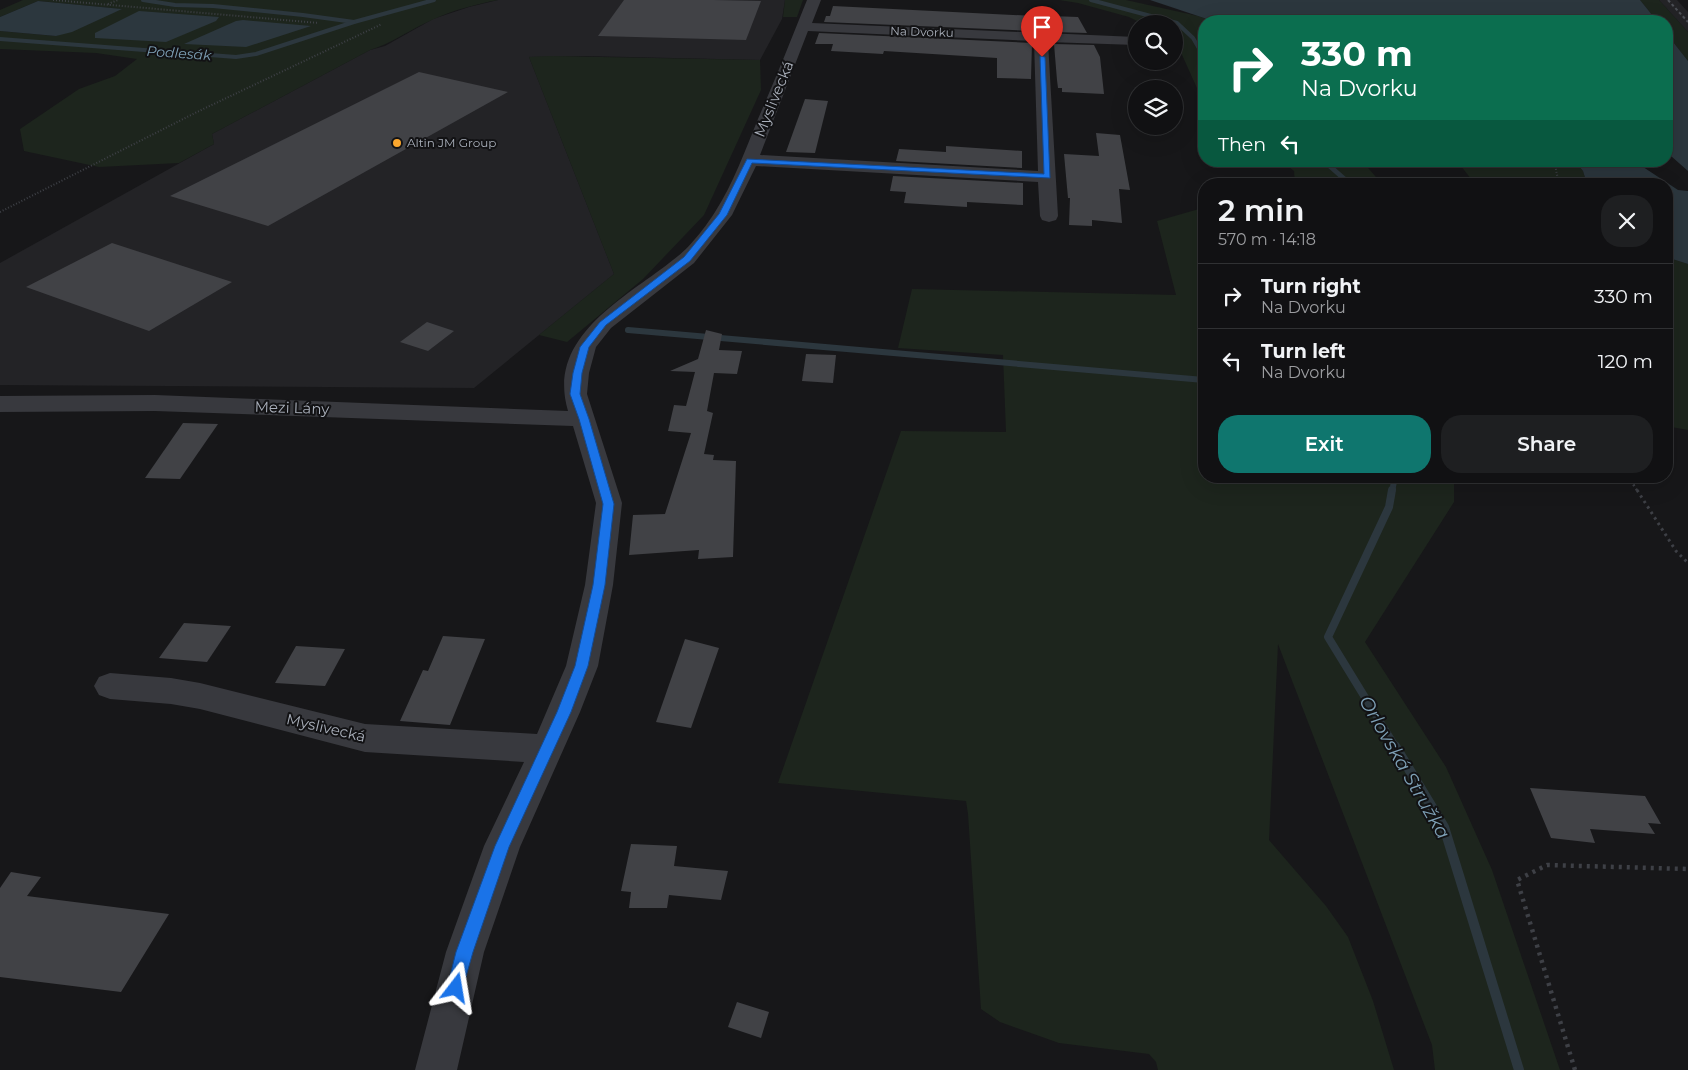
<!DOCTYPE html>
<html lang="en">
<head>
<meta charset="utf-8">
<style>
  body { margin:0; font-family:Montserrat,sans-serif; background:#1e1f21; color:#f1f3f6; height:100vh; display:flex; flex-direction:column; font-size:19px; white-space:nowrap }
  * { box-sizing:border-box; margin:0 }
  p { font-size:16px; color:#9c9da0 }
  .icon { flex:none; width:28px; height:28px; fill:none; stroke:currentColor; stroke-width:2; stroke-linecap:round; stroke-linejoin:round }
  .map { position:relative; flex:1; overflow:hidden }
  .panel { position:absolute; left:1198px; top:178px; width:475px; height:305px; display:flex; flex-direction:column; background:#111113; border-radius:20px; box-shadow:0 5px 20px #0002,0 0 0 1px #303133 }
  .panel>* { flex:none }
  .top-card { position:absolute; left:1198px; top:15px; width:475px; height:152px; border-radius:20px; box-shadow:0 5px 20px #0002,0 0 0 1px #303133; background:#0b6e4f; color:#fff; overflow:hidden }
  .fabs { position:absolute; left:1128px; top:15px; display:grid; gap:10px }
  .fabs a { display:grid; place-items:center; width:55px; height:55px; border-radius:50%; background:#111113; box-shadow:0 5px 20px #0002,0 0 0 1px #303133; font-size:25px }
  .pin { position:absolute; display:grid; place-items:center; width:42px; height:42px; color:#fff; margin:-51px -21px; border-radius:50% 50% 50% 0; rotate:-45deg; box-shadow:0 0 5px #0007 }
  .pin .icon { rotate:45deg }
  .me { position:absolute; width:55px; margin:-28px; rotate:14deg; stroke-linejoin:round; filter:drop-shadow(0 0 4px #0008) }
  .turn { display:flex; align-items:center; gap:18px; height:105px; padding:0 20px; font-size:22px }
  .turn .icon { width:65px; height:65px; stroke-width:2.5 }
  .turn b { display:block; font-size:35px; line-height:42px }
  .then { display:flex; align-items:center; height:48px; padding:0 20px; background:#0003; gap:10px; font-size:19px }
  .round { display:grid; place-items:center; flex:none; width:52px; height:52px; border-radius:20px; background:#1e1f21 }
  .head { display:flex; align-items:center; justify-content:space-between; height:85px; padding:0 20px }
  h1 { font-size:30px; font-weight:600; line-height:38px }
  .primary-button { display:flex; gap:10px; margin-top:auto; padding:10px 20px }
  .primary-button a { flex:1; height:58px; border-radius:20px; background:#0f766e; color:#fff; font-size:20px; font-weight:600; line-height:58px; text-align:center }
  .primary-button a+a { background:#1e1f21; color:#f1f3f6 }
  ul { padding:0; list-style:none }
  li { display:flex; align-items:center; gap:15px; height:65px; padding:0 20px; border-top:1px solid #303133 }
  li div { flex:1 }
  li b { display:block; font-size:19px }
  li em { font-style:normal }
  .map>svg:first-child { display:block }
  .built { fill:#232326 }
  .green { fill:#1d251d }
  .water { fill:#2c373e }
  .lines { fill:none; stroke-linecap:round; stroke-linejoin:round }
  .stream-far4 { stroke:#2c373e; stroke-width:4 }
  .stream-far3 { stroke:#2c373e; stroke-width:5 }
  .stream-far2 { stroke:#2c373e; stroke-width:6 }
  .stream-far1 { stroke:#2c373e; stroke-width:8 }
  .stream { stroke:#2c373e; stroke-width:10 }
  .building { fill:#414246 }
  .path-far3 { stroke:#3e4046; stroke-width:2; stroke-dasharray:1 2; stroke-linecap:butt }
  .path-far2 { stroke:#3e4046; stroke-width:2.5; stroke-dasharray:2 3; stroke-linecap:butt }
  .path-far1 { stroke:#3e4046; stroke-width:3; stroke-dasharray:2.5 4; stroke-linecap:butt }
  .path { stroke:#3e4046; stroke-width:4.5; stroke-dasharray:3 5; stroke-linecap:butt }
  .minor { fill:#38393e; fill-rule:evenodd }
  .rail { stroke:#4b4e54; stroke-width:2; stroke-dasharray:3 2.5; stroke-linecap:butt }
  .route { fill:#1a73e8; stroke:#114b97 }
  .poi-dot { fill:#fba72e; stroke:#121214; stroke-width:2 }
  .labels { text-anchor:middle; stroke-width:4; stroke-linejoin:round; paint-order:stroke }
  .far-street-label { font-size:12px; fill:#a9afba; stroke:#121214 }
  .far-poi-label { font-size:12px; fill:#a9afba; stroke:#121214; text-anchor:start }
  .far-water-label { font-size:14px; font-style:italic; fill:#7ea0b6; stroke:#121214 }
  .street-label { font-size:15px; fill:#a9afba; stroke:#121214 }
  .near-water-label { font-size:19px; font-style:italic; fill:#7ea0b6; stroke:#121214 }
</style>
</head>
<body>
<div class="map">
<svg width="1688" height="1070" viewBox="0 0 1688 1070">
  <rect width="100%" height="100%" fill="#171719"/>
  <!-- built -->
  <g class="built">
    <polygon points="498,0 785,0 782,19 760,60 585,56 529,57 614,274 474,388 0,385 0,263 214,144 212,134 370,50 385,46 433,19 469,7"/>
    <polygon points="1659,0 1677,0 1688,12 1688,32"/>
  </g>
  <!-- green -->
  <g class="green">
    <path d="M23 0H498C476 4 454 10 434 19 412 28 393 43 370 50L212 134 214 144 179 163 99 167 24 151 20 129 79 89 115 76 137 59 96 53 0 49V31L56 36 121 9 38 1 0 17V10Z"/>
    <polygon points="785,0 803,0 797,17 783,17"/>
    <polygon points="1059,0 1126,0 1198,16 1213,21 1204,21 1204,99 1201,97 1174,37 1174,24 1143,24 1129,17 1078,3"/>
    <polygon points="1640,0 1659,0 1688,32 1688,61 1666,33 1666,21 1657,21"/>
    <polygon points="550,56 760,60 761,90 704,215 643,279 567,342 539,335 614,274 529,57"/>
    <polygon points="1282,161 1362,161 1382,184 1295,184 1294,171"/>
    <polygon points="1457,161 1575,161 1583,171 1587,184 1475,184"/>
    <polygon points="1199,209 1204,209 1204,476 1454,476 1454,502 1365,642 1446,767 1492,870 1560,1070 1435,1070 1432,1045 1278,644 1269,840 1326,906 1348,937 1373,1001 1394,1070 1158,1070 1156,1062 1149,1054 1059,1043 1000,1022 981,1009 968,814 966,801 778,783 901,431 1006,432 1003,355 898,348 912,289 1176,295 1157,221"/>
    <polygon points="1666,257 1688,264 1688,430 1666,426"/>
  </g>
  <!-- water -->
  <g class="water">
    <polygon points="1150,0 1640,0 1657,21 1213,21"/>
    <polygon points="38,1 122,9 72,32 56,36 0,31 0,17"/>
    <polygon points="139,11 219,17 216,21 166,42 95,38 95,33"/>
    <polygon points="243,20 311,26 246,47 184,44 236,21"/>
    <polygon points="1666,33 1688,61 1688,171 1671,156 1666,156"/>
    <polygon points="1575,161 1634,161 1678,190 1688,191 1688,264 1666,257 1666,184 1587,184 1583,171"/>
  </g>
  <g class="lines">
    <!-- stream-far4 -->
    <g class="stream-far4">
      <polyline points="143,0 175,5 213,6 303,15 354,22 434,0"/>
      <polyline points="1091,0 1177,23 1193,38 1204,57"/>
      <polyline points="0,39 236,57 256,54 354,22"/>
    </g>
    <!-- stream-far3 -->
    <g class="stream-far3">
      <polyline points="1324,161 1350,184"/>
      <polyline points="1204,239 1204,243"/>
    </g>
    <!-- stream-far2 -->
    <g class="stream-far2">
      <polyline points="628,330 1204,380"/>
      <polyline points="1392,492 1395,476"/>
    </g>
    <!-- stream-far1 -->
    <polyline class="stream-far1" points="1392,490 1389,507 1328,637 1396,748"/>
    <!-- stream -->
    <polyline class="stream" points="1395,746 1444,827 1519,1070"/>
  </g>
  <!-- building -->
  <g class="building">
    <polygon points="624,0 714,0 761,1 746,40 598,36"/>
    <polygon points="833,6 1035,16 1034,31 824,22 826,16 830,16"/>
    <polygon points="1051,16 1078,17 1087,33 1053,32"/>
    <polygon points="819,33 1032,43 1031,79 997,78 997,58 884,51 883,54 831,51 833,44 815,44"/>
    <polygon points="1054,44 1094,45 1100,57 1104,94 1062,92 1062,88 1058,88 1057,80"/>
    <polygon points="419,72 508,92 268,226 170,196"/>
    <polygon points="805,99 828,101 815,153 786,152"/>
    <polygon points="1096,133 1120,135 1130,190 1119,189 1122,223 1092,220 1092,226 1069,225 1070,198 1068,198 1064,154 1099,156"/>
    <polygon points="946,146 1022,151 1022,168 896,161 899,149 946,152"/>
    <polygon points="893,176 1023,183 1023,205 967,202 967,207 904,203 906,192 890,191"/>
    <polygon points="112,243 232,282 149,331 26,287"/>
    <polygon points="427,322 454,331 428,351 400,342"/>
    <polygon points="706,330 722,334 719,350 742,351 737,374 714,373 707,411 713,413 704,454 714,455 713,460 736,461 733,557 698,559 699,550 629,555 633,515 665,514 691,433 668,431 674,405 686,406 695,372 670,371 698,359"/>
    <polygon points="806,354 836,355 833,383 802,381"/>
    <polygon points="183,423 218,424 180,479 145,478"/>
    <polygon points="184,623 231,626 207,662 159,658"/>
    <polygon points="443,636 485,639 450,725 400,721 423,670 428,671"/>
    <polygon points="685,639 719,648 691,728 656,722"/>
    <polygon points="296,646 345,649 325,686 275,683"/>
    <polygon points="1530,788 1645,796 1661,824 1648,823 1655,834 1590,829 1595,843 1551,838"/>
    <polygon points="631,844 677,846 674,866 728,871 721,900 669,895 667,908 629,908 631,892 621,891"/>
    <polygon points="11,872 41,877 27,896 169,914 121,992 0,977 0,888"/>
    <polygon points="737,1002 769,1012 761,1038 728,1027"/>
  </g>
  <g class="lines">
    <!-- path-far3 -->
    <g class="path-far3">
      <polyline points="53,0 319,23"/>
      <polyline points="108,4 118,0"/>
      <polyline points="1552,161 1555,165 1559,184"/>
      <polyline points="0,212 197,112 382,24"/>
    </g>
    <!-- path-far2 -->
    <polyline class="path-far2" points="1628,476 1638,492"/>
    <!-- path-far1 -->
    <polyline class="path-far1" points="1637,490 1676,551 1688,563"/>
    <!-- path -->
    <polyline class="path" points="1575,1070 1517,880 1547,865 1688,869"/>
    <!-- minor -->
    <path class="minor" d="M807 0H821L812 23 1136 37V45L1048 42 1058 216 1056 220 1049 222 1042 220 1040 216 1038 182 756 166 732 215 694 263 611 328 596 347 589 373 587 394 622 503 613 585 598 666 580 712 520 847 484 952 457 1070H415L446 952 484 846 524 762 365 752 200 709 171 704 110 699 99 695 94 686 99 677 110 673 171 678 200 683 365 724 537 734 566 666 585 585 596 503 573 426 155 411 0 412V396L155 395 568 411C545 334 630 296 678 256 690 247 707 225 715 212 733 184 745 151 758 119 775 80 791 40 807 0ZM808 31 1034 41 1038 171 760 155Z"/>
    <!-- rail -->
    <polyline class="rail" points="1668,0 1688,22"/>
  </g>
  <!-- route -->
  <polygon class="route" points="1040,56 1045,57 1050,178 752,163 727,215 690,261 606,325 589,347 582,373 580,394 589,419 614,504 605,585 588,666 571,712 509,847 473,952 461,994 456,996 450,994 447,988 456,952 495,846 557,712 575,666 593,585 603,504 579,419 570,394 573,373 580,347 600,322 684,257 719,214 747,159 1044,174"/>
  <!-- markers -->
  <circle class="poi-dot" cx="397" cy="143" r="5"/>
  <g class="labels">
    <!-- far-street labels -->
    <g class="far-street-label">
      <text transform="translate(922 32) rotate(2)" y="4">Na Dvorku</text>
    </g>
    <!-- far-poi labels -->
    <g class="far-poi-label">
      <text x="407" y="147">Altin JM Group</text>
    </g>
    <!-- far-water labels -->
    <g class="far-water-label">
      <text transform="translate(179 53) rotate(4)" y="5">Podlesák</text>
    </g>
    <!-- street labels -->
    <g class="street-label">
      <text transform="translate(774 99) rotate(-68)" y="5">Myslivecká</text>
      <text transform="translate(292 408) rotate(2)" y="5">Mezi Lány</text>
      <text transform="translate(326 728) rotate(13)" y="5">Myslivecká</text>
    </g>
    <!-- near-water labels -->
    <g class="near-water-label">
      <text transform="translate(1405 767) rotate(60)" y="7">Orlovská Stružka</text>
    </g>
  </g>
</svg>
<div class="fabs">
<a><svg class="icon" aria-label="search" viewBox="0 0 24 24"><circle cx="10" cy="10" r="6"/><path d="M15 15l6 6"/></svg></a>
<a><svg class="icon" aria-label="layers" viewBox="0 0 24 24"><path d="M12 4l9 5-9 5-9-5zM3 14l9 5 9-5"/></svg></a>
</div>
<div class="pin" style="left:1042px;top:57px;background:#d93025"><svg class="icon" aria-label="arrive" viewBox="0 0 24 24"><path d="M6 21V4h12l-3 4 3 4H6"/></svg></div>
<svg class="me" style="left:456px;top:988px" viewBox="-20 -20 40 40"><path d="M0-17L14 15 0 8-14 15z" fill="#1a73e8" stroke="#fff" stroke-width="4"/></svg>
<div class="top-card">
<div class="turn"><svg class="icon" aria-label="right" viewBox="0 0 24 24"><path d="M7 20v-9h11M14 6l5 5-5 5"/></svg><div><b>330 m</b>Na Dvorku</div></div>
<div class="then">Then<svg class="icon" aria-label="left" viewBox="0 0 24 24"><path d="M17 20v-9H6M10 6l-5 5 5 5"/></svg></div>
</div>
<section class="panel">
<div class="head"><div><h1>2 min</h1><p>570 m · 14:18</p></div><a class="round"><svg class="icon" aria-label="close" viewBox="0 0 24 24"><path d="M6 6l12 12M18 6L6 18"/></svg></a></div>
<ul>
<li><svg class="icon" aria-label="right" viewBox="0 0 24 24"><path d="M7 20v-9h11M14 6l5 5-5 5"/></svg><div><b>Turn right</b><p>Na Dvorku</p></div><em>330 m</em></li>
<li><svg class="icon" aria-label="left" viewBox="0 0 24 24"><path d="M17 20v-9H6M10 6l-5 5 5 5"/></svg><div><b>Turn left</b><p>Na Dvorku</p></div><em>120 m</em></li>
</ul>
<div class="primary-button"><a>Exit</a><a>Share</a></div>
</section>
</div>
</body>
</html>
